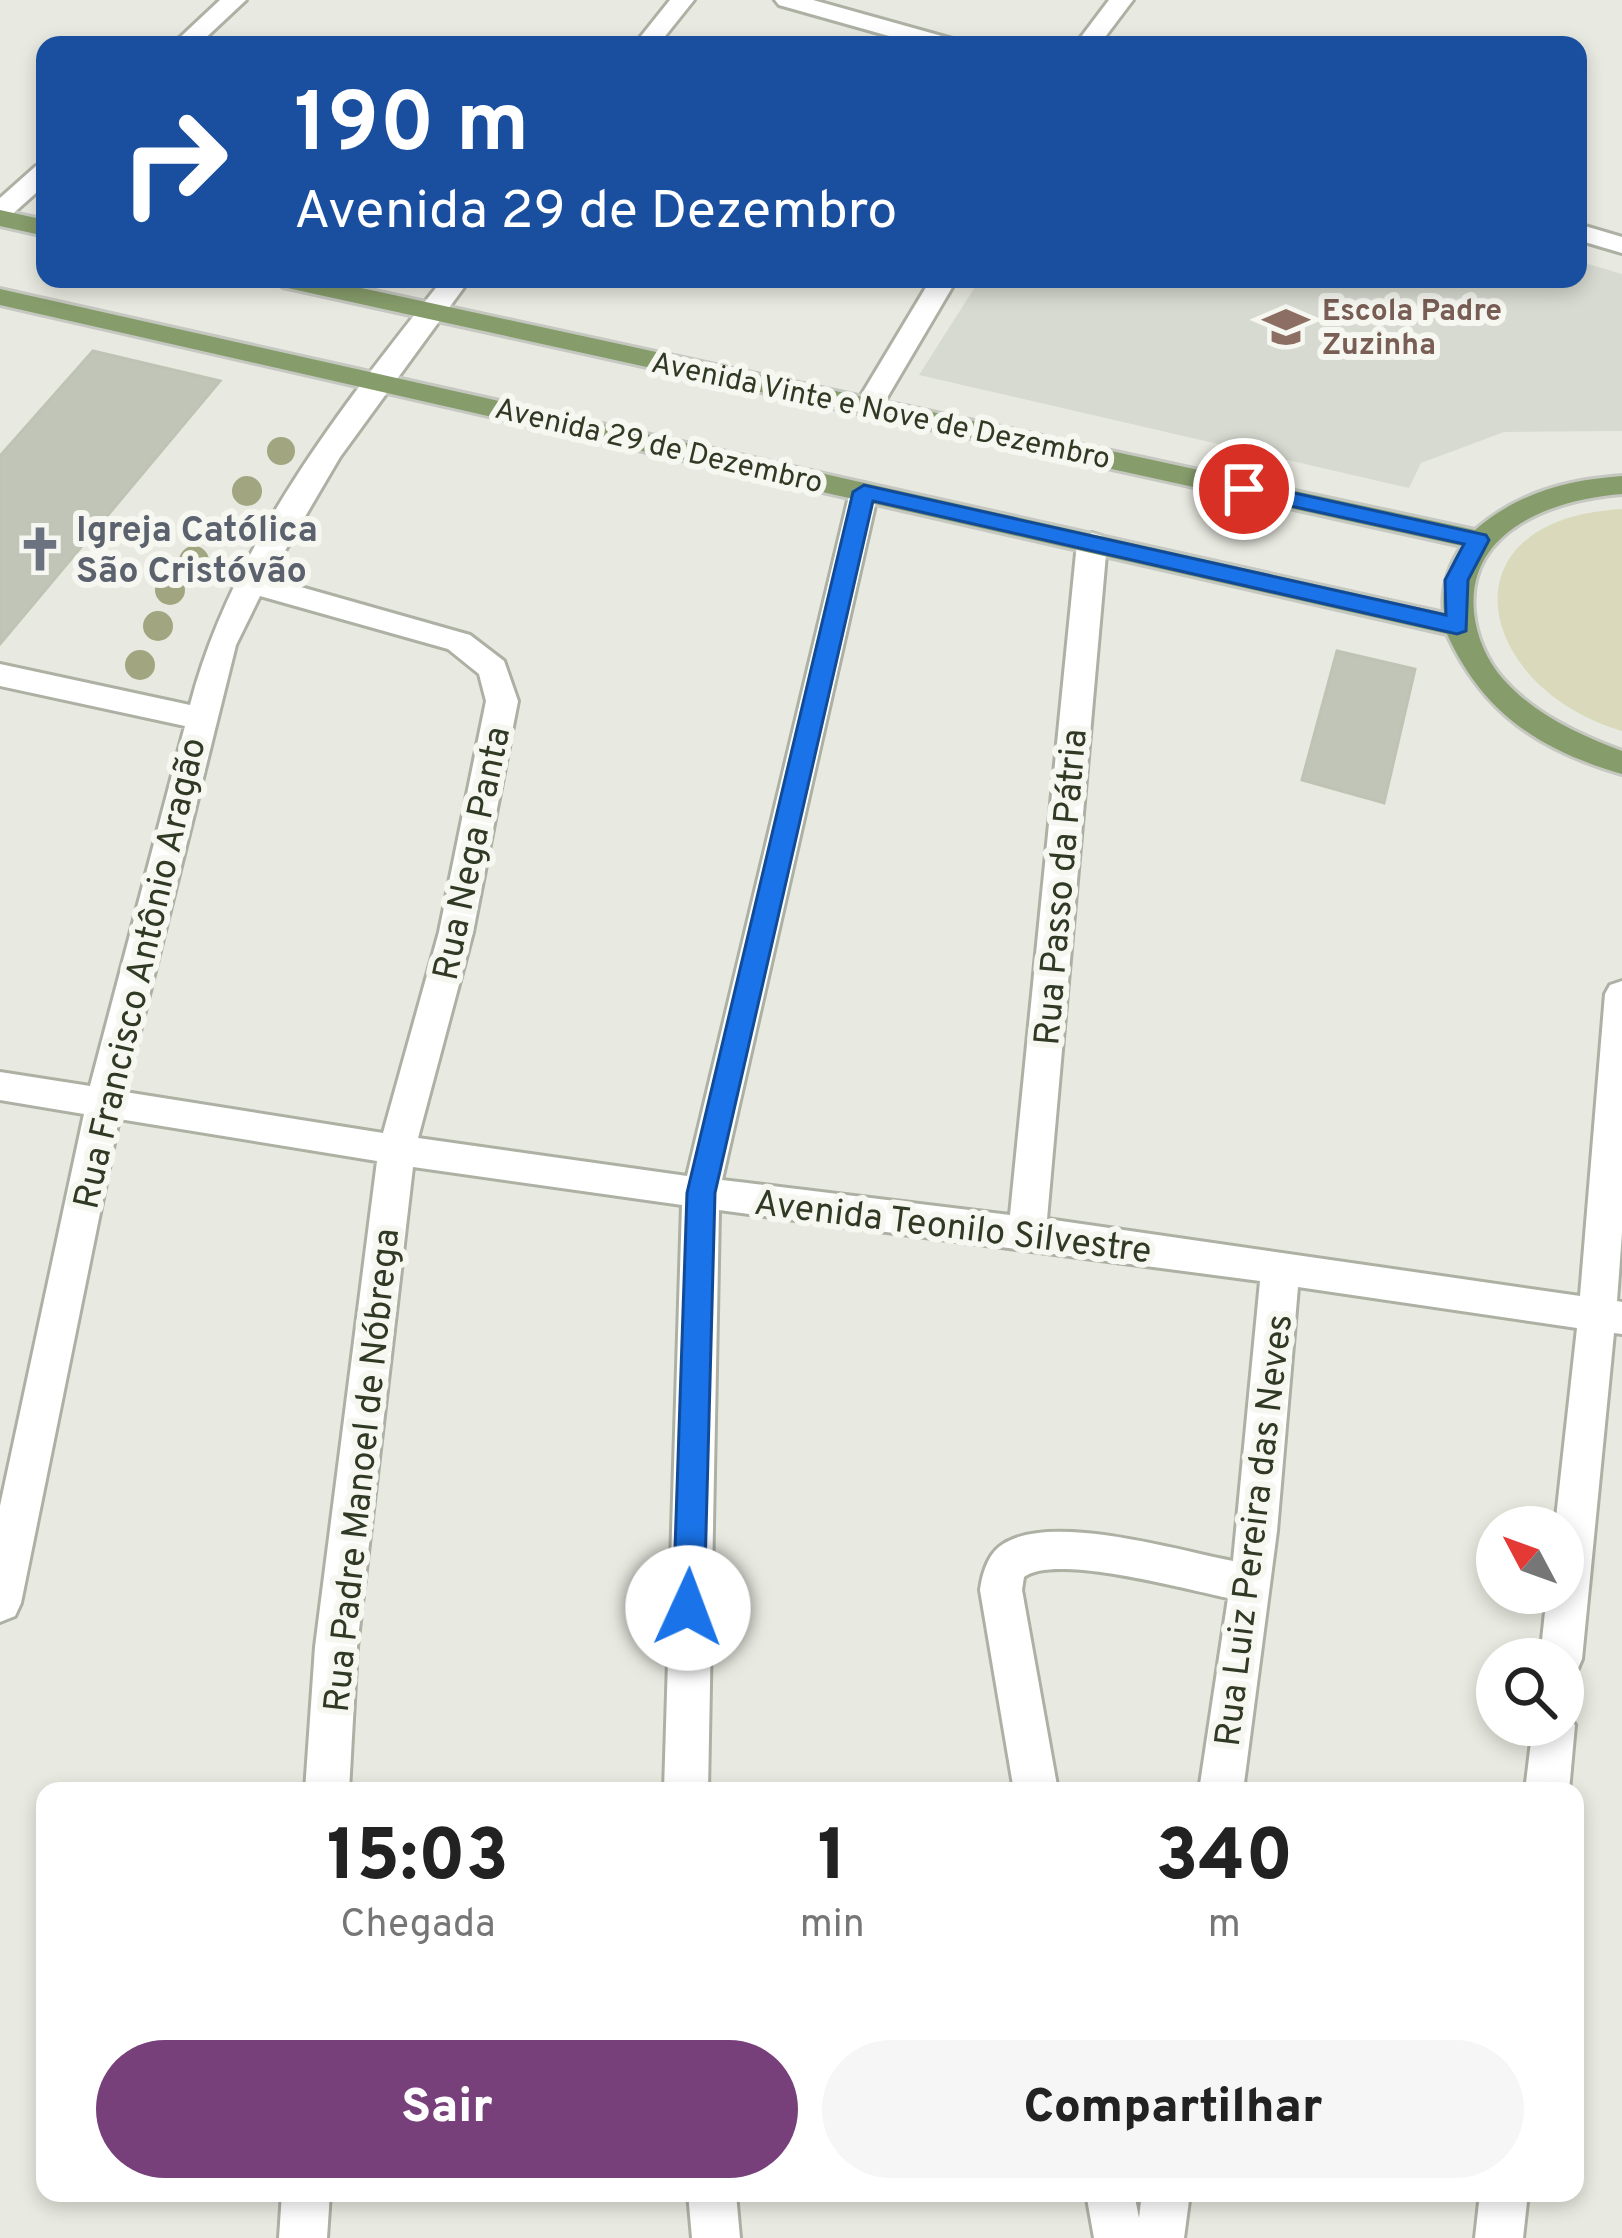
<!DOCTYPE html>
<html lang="pt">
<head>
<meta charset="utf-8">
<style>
  body { margin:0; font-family:Overpass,sans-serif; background:#f6f6f6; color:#222; height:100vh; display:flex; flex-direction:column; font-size:45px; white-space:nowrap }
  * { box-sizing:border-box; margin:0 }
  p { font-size:39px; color:#767676 }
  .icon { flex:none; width:66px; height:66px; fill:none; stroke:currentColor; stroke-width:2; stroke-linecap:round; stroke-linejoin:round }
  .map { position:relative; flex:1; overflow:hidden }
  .side { position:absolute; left:36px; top:1782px; width:1548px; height:420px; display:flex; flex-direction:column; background:#fff; border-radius:24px; box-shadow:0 6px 18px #0003 }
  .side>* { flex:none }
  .hud { position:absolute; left:36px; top:36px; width:1551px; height:252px; border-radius:24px; box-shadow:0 6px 18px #0003; background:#1a4fa0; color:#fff; overflow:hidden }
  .needle { width:78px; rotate:311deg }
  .tools { position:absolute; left:1476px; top:1506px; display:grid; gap:24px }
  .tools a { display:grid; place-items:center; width:108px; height:108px; border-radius:50%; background:#fff; box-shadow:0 6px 18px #0003; font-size:60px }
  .pin { position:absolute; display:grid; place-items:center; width:102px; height:102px; color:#fff; margin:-51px; border:6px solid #fff; border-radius:50%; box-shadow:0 3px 12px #0007 }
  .me { position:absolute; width:132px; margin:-66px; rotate:2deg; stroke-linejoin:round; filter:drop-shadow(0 0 9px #0008) }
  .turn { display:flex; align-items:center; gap:42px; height:252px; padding:0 60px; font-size:54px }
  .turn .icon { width:156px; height:156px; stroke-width:2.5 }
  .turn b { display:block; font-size:84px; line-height:102px }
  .eta { display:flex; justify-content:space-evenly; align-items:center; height:204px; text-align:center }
  .eta b { font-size:72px; font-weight:800; line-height:84px }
  .button { display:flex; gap:24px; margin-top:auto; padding:24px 60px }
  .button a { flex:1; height:138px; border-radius:72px; background:#77407a; color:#fff; font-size:48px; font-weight:800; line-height:138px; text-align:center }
  .button a+a { background:#f6f6f6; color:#222 }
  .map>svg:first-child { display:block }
  .built { fill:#d7dad0 }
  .green { fill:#dad9bc }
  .building { fill:#c0c5b7; stroke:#bfc3b4; stroke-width:3 }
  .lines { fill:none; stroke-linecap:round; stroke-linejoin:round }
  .minor-casing { stroke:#adb1a4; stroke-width:6 }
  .major-casing { stroke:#c5c8c1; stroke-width:6 }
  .minor { fill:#fff; fill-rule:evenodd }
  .major { fill:#869c6a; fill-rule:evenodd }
  .tree { fill:#a1a580 }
  .route { fill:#1a73e8; stroke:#114b97; stroke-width:3 }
  .labels { text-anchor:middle; stroke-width:12; stroke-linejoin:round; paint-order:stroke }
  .far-education-label { font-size:30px; font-weight:bold; fill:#785e54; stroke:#f6f7f1; text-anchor:start }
  .far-street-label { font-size:30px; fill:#303923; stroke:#f6f7f1 }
  .worship-label { font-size:36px; font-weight:bold; fill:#5b616d; stroke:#f6f7f1; text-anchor:start }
  .street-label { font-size:36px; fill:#303923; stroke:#f6f7f1 }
</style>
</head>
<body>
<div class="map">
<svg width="1622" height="2238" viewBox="0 0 1622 2238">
  <rect width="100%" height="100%" fill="#e8eae1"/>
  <!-- built -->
  <polygon class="built" points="1578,261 1622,274 1622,431 1504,432 1421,463 1409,488 919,375 980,279 1578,279"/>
  <!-- green -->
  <path class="green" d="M1622 509V731C1474 687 1439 519 1622 509Z"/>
  <!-- building -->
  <g class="building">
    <polygon points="93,351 220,381 0,644 0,456"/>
    <polygon points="1337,651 1415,669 1384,803 1302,780"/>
  </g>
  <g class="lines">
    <!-- minor casing -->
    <g class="minor-casing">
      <g id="minor">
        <polygon points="220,0 246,0 198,45 172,45"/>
        <polygon points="670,0 694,0 658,45 634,45"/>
        <polygon points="775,0 813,0 956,40 960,45 921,45 779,5"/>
        <polygon points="1109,0 1133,0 1099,45 1075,45"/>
        <polygon points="45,163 45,185 9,217 0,220 0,198 36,166"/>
        <polygon points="1578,224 1622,237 1622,253 1578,240"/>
        <path d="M443 279H470L340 457 269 578 470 635 504 661 518 701 473 932 418 1138 687 1176 850 492 864 483 878 492 722 1180 1010 1215 1077 543 1092 533 1102 536 1107 543 1047 1219 1580 1296 1605 994 1610 985 1622 981V1233L1617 1301 1622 1302V1334L1614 1333 1582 1659 1576 1673 1563 1678V1659H1540L1547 1593H1563V1527H1555L1577 1328 1298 1287 1277 1531 1243 1791H1199L1228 1598C1188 1590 1056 1553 1024 1577L1022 1590 1058 1791H1014L980 1590C982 1575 987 1557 999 1547 1045 1510 1179 1551 1233 1561L1260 1281 719 1210 708 1791H664L682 1205 413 1167 357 1647 349 1791H305L315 1647 377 1161 119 1119 21 1603 15 1616 0 1622V1506L84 1114 0 1100V1072L90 1086 185 726 0 686V664L190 705C231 547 341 407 443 279ZM260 596 448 649 479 674 486 701 439 932 383 1133 125 1092 236 645Z"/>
        <polygon points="931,279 957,279 878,413 858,413 854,407"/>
        <polygon points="1563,1708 1575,1725 1569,1791 1525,1791 1533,1725 1563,1725"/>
        <polygon points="282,2193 330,2193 327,2238 279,2238"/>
        <polygon points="688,2193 736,2193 740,2238 692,2238"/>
        <polygon points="1086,2193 1134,2193 1139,2218 1142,2193 1190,2193 1184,2238 1094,2238"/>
        <polygon points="1480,2193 1528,2193 1523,2238 1475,2238"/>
      </g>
    </g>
    <!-- major casing -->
    <g class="major-casing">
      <g id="major">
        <polygon points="0,210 45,220 45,236 0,226"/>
        <path d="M270 279H320L1475 530C1518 493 1566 480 1622 476V494C1555 499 1466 529 1474 612 1476 636 1487 661 1503 679 1534 714 1579 735 1622 751V774C1539 750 1483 713 1447 634L0 305V289L1444 613C1441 588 1448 567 1462 546L283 287Z"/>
      </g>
    </g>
    <!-- minor -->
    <use href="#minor" class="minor"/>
    <!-- major -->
    <use href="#major" class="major"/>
  </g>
  <!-- trees -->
  <g class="tree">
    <circle cx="281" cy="451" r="14"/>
    <circle cx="247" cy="491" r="15"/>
    <circle cx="228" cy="530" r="15"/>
    <circle cx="194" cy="561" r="15"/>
    <circle cx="170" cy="590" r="15"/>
    <circle cx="158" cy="626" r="15"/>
    <circle cx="140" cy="665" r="15"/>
  </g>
  <!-- route -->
  <polygon class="route" points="1244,482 1486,535 1489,540 1468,580 1466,631 1457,634 873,501 715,1193 704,1608 700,1618 688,1622 677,1618 673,1608 687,1193 853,492 864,485 1446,615 1445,580 1464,544 1236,494 1233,489"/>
  <!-- icons -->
  <defs>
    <g id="school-bare" transform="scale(3.6)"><path d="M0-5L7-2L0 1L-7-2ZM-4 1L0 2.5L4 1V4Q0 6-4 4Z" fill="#8d6e63" stroke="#f6f7f1" stroke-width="2.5" paint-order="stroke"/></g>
    <g id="church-bare" transform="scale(3.6)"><path d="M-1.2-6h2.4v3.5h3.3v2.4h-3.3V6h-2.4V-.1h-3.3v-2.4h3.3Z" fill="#6b7280" stroke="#f6f7f1" stroke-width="2.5" paint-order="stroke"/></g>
  </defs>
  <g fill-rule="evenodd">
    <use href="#school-bare" x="1286" y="327"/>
    <use href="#church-bare" x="40" y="549"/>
  </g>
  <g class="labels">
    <!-- far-education labels -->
    <g class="far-education-label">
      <text x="1322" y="320">Escola Padre<tspan x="1322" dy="34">Zuzinha</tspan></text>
    </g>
    <!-- far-street labels -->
    <g class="far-street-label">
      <text transform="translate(881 410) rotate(12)" y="10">Avenida Vinte e Nove de Dezembro</text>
      <text transform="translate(659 445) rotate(13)" y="10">Avenida 29 de Dezembro</text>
    </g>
    <!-- worship labels -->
    <g class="worship-label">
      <text x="76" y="541">Igreja Católica<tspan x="76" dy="41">São Cristóvão</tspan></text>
    </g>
    <!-- street labels -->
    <g class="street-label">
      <text transform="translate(470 853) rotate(-78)" y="13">Rua Nega Panta</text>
      <text transform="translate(1059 887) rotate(-85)" y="13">Rua Passo da Pátria</text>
      <text transform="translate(138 973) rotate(-77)" y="13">Rua Francisco Antônio Aragão</text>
      <text transform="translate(953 1225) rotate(7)" y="13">Avenida Teonilo Silvestre</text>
      <text transform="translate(360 1470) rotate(-84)" y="13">Rua Padre Manoel de Nóbrega</text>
      <text transform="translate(1252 1530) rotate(-83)" y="13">Rua Luiz Pereira das Neves</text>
    </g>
  </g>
</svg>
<div class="tools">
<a><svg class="needle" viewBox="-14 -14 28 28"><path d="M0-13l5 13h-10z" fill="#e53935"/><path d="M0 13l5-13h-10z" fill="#767676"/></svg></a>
<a><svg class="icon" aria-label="search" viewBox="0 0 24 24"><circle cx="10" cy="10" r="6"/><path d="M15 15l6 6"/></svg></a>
</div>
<div class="pin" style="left:1244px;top:489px;background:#d93025"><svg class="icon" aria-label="arrive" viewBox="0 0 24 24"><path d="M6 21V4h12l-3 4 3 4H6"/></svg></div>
<svg class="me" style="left:688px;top:1608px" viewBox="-20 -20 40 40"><circle r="19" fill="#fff"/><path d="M0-13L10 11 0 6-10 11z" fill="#1a73e8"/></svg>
<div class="hud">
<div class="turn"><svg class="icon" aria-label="right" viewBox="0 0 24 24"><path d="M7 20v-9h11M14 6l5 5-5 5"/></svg><div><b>190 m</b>Avenida 29 de Dezembro</div></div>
</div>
<section class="side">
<div class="eta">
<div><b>15:03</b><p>Chegada</p></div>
<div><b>1</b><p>min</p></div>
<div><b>340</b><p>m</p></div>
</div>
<div class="button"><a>Sair</a><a>Compartilhar</a></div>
</section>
</div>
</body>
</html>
